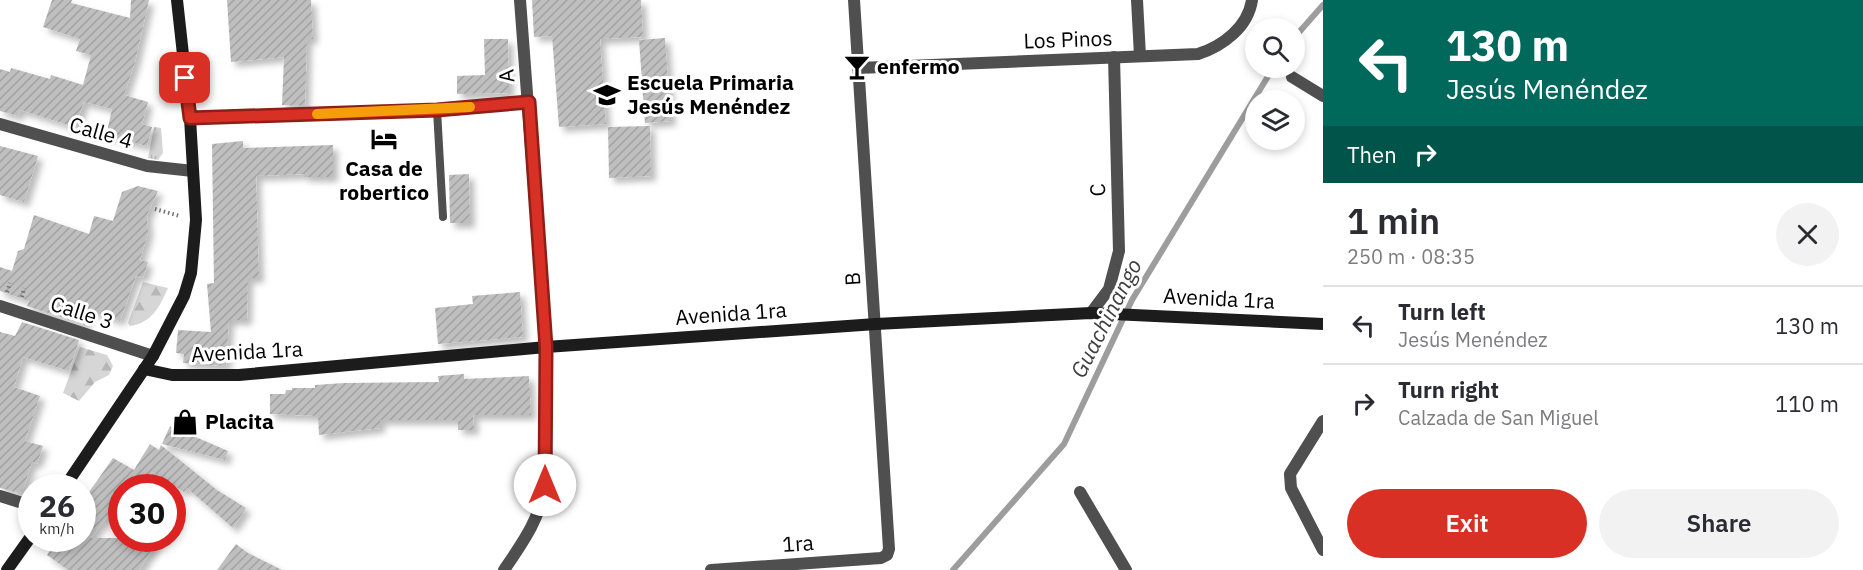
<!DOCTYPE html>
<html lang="en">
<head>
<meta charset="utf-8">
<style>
  body { margin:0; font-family:"IBM Plex Sans",sans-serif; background:#f2f2f3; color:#2b2b33; height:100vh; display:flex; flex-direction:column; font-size:22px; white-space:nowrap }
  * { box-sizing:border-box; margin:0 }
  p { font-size:20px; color:#7c7c81 }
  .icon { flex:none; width:33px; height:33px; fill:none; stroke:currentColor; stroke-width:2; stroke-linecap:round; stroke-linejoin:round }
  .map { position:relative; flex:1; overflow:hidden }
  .panel { display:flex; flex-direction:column; background:#fff; width:540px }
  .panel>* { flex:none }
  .guide { background:#00695c; color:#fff; overflow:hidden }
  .fabs { position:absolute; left:1245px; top:18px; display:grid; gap:12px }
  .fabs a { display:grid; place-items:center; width:60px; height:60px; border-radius:50%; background:#fff; box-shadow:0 3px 9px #0003; font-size:30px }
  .speed { position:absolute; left:18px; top:474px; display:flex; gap:12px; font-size:30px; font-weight:700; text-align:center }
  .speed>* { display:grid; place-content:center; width:78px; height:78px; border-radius:50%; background:#fff; box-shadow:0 3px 9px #0003; line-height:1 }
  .speed small { font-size:15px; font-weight:400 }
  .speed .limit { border:9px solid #d22; background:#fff; color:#111 }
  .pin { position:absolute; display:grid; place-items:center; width:51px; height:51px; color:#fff; margin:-26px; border-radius:12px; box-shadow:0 3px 9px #0006 }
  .me { position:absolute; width:66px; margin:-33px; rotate:0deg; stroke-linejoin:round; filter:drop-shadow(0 0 4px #0008) }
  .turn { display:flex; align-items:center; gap:21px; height:126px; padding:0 24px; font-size:27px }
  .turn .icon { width:78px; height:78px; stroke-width:2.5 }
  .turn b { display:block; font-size:42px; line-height:51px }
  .then { display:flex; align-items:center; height:57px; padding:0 24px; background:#0003; gap:12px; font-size:22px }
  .round { display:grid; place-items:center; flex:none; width:63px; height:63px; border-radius:32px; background:#f2f2f3 }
  .overview { display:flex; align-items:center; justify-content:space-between; height:102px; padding:0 24px }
  h1 { font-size:36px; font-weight:600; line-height:45px }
  .cta { display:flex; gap:12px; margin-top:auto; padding:12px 24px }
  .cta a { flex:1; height:69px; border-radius:36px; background:#d93025; color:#fff; font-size:24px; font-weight:600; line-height:69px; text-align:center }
  .cta a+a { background:#f2f2f3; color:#2b2b33 }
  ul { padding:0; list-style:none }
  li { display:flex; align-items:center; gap:18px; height:78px; padding:0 24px; border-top:2px solid #e1e1e2 }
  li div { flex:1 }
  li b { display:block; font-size:22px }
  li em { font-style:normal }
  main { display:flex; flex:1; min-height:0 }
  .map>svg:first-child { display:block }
  .grass { fill:url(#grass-tufts) }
  .forest { fill:url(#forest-firs) }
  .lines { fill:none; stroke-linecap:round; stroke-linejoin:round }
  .stream { stroke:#9d9d9d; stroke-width:6 }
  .building { fill:url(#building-hatch); filter:url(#shadow) }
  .path { stroke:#717171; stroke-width:4; stroke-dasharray:1.5 3; stroke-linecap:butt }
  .lane { stroke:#4f4f4f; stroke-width:8 }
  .street { stroke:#4f4f4f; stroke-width:12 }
  .secondary { stroke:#1c1c1c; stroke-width:12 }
  .route-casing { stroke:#8d1f18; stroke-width:15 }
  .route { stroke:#d93025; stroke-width:10 }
  .slow { stroke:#f59e0b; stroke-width:10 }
  .labels { text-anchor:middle; stroke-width:6; stroke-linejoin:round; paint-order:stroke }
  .street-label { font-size:21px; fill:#000; stroke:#fff }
  .poi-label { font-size:21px; font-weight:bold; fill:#000; stroke:#fff; text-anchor:start }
  .water-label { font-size:22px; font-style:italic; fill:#3e3e3e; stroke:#fff }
</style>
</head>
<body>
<main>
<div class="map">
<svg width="1323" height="570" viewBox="0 0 1323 570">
  <defs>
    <pattern id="grass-tufts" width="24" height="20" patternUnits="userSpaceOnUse" patternTransform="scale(1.5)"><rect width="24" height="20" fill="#d6d6d6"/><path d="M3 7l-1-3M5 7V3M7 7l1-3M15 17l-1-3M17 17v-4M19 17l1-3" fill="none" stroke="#b6b6b6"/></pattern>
    <pattern id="forest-firs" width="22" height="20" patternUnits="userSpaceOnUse" patternTransform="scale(1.5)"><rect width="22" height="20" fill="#d6d6d6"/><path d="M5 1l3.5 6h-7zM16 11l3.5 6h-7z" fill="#b6b6b6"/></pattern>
    <pattern id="building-hatch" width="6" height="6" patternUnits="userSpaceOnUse" patternTransform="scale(1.5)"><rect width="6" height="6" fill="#bfbfbf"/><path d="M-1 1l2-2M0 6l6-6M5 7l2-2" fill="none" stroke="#a2a2a2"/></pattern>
    <filter id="shadow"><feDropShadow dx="5" dy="5" stdDeviation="3" flood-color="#0004"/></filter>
  </defs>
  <rect width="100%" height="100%" fill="#fff"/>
  <!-- grass -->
  <polygon class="grass" points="154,127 161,128 163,153 158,160 148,158"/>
  <!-- forest -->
  <g class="forest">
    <path d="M143 282 168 288C160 306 152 323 130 326L128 323Z"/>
    <polygon points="80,347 107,355 113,366 109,375 95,382 79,401 63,393"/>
  </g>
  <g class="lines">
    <!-- stream -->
    <g class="stream">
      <polyline points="1294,38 1323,5"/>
      <polyline points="953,570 1064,444 1132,300 1273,68"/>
    </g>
  </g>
  <!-- building -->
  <g class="building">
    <polygon points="52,0 72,0 71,3 130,18 131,0 149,0 135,62 124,95 148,102 142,124 152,127 147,146 106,136 112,109 84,102 75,127 20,110 18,116 0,111 0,69 10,72 11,68 50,79 51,75 83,85 91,55 76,51 80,39 43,27"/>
    <polygon points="227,0 311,0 313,39 307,39 305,106 282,105 284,57 231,62"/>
    <polygon points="532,0 641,0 643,37 600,39 606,124 559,127 552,36 534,37"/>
    <polygon points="665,38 671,121 645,123 639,40"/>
    <polygon points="484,39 508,39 509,93 457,94 457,76 485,75"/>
    <polygon points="650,126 651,176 609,178 608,127"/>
    <polygon points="243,141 243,148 333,145 333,177 304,177 304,174 256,176 259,278 248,278 247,320 229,320 226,366 183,363 184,354 176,353 178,330 211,332 207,284 214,283 212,144"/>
    <polygon points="0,146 38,156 24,202 0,195"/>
    <polygon points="469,174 470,223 450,223 449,175"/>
    <polygon points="138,186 158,191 147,215 148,233 140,260 148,262 143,278 136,276 120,321 90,311 85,325 27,306 29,301 0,291 0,267 12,271 18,251 24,249 34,215 89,234 94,216 113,221 122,192"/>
    <polygon points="520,292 523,337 438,344 435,308 473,304 472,296"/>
    <polygon points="22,322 79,340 69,371 23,357 14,387 40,396 25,441 43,446 37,464 32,462 23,490 19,493 0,488 0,332 15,336"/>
    <polygon points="464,374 464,379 529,376 531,415 473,415 474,430 458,430 458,420 380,420 380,428 319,435 318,416 270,414 270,394 285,394 286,390 292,390 292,388 315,388 315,385 344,383 439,382 438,376"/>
    <polygon points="170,426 228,451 225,460 162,444"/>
    <polygon points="150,444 159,450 161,445 217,490 246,508 233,528 187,488 184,492 152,472 144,488 122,488 122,497 91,538 160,538 139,570 68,570 47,555 58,538 82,538 82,502 113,458 134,470"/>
    <polygon points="236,544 248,553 282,570 217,570"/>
  </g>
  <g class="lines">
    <!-- path -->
    <g class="path">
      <polyline points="155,209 180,216"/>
      <polyline points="7,292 10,283"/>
      <polyline points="22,297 24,288"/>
    </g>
    <!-- lane -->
    <polyline class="lane" points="437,110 443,217"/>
    <!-- street -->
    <g class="street">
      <polyline points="1137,0 1140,56"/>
      <path d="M858 68 1198 54C1223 46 1248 27 1252 0"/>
      <polyline points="1292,77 1323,96"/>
      <polyline points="190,118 437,110 529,101"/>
      <polyline points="0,124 147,166 193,171"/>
      <polyline points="0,306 153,356"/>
      <polyline points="1091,313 1109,289 1119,251 1114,57"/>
      <polyline points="1323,421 1290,474 1291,488 1323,550"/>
      <polyline points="1080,492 1126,570"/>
      <polyline points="0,496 32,506"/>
      <path d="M504 570C523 542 540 519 545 485L546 347 520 0"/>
      <polyline points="711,570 881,558 887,555 889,549 854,0"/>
    </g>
    <!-- secondary -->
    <g class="secondary">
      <polyline points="144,369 172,375 239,375 546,347 876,324 1091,313 1323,324"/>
      <polyline points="64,488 153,356 184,296 191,273 196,220 190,118 177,0"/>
      <polyline points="7,570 32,535"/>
    </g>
  </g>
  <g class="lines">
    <!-- route casing -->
    <g class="route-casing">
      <polyline id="route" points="185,78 190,118 437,110 529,102 546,347 545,485"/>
    </g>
    <!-- route -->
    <use href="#route" class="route"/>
    <!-- slow -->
    <polyline class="slow" points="317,114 470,107"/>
  </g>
  <!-- icons -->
  <defs>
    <g id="bar-bare" transform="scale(2.07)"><path d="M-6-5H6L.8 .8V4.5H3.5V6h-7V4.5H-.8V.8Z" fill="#000" stroke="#fff" stroke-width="2.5" paint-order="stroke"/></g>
    <g id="school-bare" transform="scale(2.07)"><path d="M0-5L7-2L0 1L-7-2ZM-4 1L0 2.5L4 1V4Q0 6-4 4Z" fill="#000" stroke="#fff" stroke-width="2.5" paint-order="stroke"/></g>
    <g id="hotel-bare" transform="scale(2.07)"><path d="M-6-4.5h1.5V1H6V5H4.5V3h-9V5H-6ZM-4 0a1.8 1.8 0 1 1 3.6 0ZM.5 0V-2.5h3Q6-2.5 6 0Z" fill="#000" stroke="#fff" stroke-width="2.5" paint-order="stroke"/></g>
    <g id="shop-bare" transform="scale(2.07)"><path d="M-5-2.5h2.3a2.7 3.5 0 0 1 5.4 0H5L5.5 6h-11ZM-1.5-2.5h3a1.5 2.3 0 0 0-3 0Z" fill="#000" stroke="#fff" stroke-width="2.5" paint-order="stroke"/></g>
  </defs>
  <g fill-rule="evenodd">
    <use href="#bar-bare" x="857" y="67"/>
    <use href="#school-bare" x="607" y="95"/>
    <use href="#hotel-bare" x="384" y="139"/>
    <use href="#shop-bare" x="185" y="422"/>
  </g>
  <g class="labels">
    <!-- street labels -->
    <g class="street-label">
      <text transform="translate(1068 40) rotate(-2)" y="7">Los Pinos</text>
      <text transform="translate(507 76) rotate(-95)" y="7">A</text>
      <text transform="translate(101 133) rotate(16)" y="7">Calle 4</text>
      <text transform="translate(1098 190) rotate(-92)" y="7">C</text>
      <text transform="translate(853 279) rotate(-94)" y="7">B</text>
      <text transform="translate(1219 299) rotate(3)" y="7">Avenida 1ra</text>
      <text transform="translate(82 313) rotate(18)" y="7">Calle 3</text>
      <text transform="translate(731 314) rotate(-4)" y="7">Avenida 1ra</text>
      <text transform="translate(247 352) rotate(-3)" y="7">Avenida 1ra</text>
      <text transform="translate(798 544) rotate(-4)" y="7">1ra</text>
    </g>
    <!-- poi labels -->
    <g class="poi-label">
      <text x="877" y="74">enfermo</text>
      <text x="627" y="90">Escuela Primaria<tspan x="627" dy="24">Jesús Menéndez</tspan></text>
      <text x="384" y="176" text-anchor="middle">Casa de<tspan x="384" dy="24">robertico</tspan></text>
      <text x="205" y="429">Placita</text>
    </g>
    <!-- water labels -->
    <g class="water-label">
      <text transform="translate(1106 318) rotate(-63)" y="8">Guachinango</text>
    </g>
  </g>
</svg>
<div class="fabs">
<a><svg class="icon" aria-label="search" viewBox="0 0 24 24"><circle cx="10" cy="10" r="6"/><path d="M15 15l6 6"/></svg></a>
<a><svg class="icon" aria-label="layers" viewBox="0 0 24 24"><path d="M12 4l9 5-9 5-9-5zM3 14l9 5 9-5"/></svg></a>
</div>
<div class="speed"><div>26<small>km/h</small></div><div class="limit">30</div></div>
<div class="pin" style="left:185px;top:78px;background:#d93025"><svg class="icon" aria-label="arrive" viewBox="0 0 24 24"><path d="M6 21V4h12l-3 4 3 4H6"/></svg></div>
<svg class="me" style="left:545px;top:485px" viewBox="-20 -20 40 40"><circle r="19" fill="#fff"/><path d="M0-13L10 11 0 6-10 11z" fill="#d93025"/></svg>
</div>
<section class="panel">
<div class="guide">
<div class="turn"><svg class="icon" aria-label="left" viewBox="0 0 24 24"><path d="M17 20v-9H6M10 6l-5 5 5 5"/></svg><div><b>130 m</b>Jesús Menéndez</div></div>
<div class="then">Then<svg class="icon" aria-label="right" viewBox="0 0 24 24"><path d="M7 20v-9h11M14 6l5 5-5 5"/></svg></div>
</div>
<div class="overview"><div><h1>1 min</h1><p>250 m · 08:35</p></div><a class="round"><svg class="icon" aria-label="close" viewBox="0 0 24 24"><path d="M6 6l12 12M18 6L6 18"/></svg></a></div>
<ul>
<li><svg class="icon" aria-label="left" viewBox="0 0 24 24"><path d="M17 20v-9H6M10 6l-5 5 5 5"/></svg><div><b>Turn left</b><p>Jesús Menéndez</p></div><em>130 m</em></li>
<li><svg class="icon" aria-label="right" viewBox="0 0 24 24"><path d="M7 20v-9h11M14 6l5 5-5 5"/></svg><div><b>Turn right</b><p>Calzada de San Miguel</p></div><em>110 m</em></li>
</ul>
<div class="cta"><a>Exit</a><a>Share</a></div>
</section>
</main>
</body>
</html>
